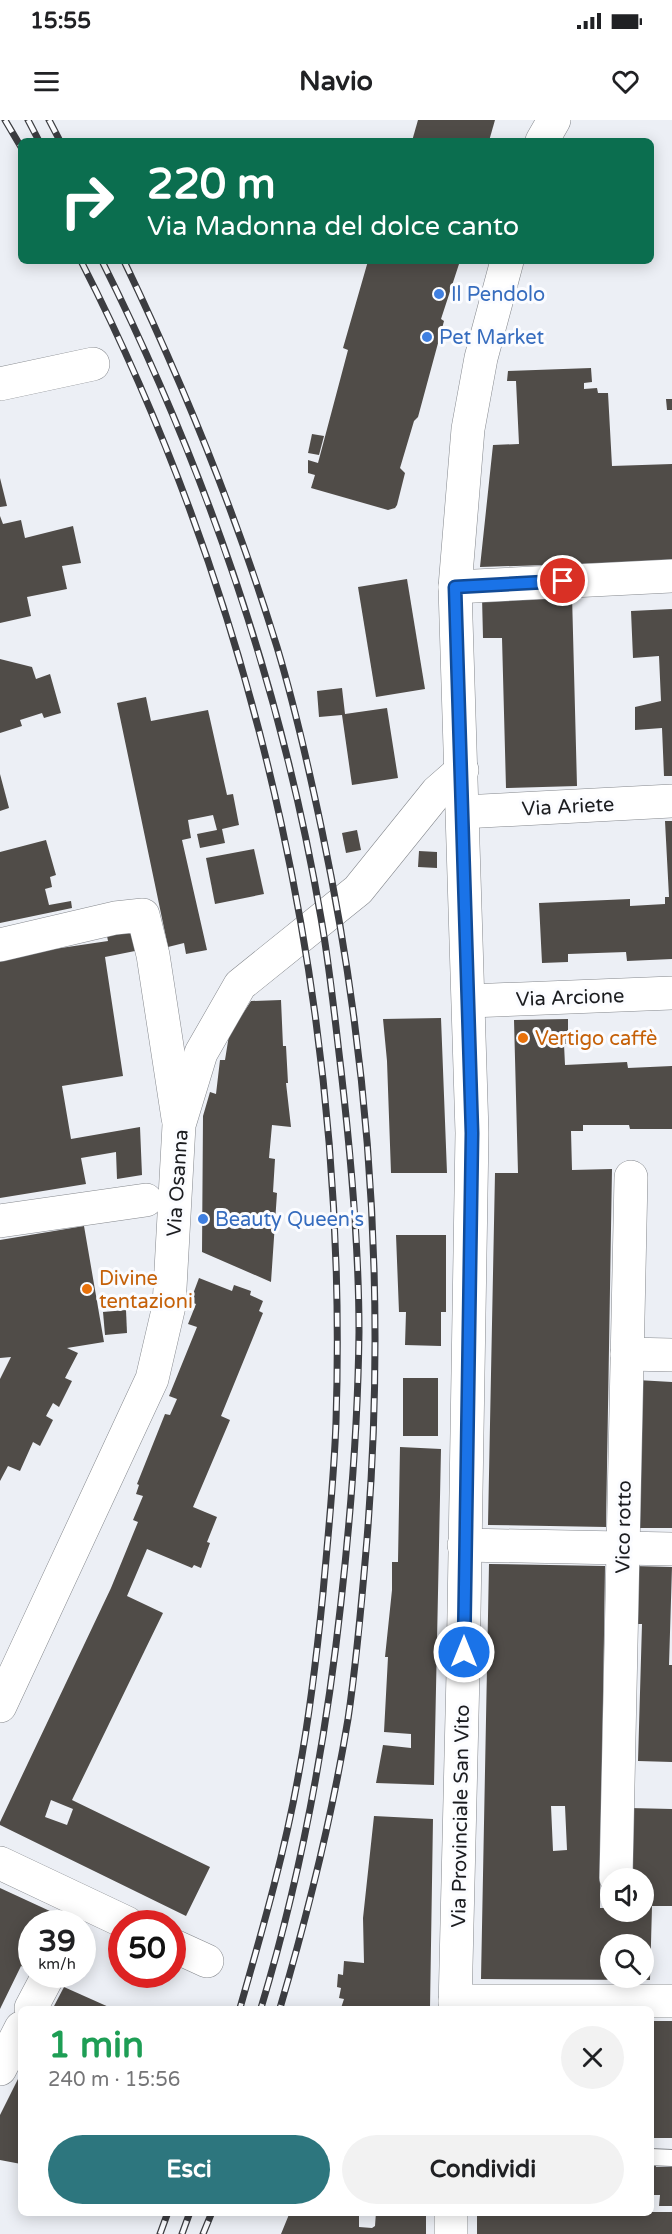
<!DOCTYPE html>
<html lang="it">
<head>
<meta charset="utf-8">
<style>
  body { margin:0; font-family:"Varela Round",sans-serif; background:#f2f2f2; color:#202124; height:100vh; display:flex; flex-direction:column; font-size:22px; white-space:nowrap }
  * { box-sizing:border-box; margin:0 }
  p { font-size:20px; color:#757577 }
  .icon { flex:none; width:33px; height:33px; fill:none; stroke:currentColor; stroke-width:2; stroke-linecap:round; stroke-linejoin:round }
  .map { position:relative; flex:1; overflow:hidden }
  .side { position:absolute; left:18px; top:1886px; width:636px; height:210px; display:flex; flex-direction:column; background:#fff; border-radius:9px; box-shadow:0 3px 15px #0003 }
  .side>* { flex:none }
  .banner { position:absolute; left:18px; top:18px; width:636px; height:126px; border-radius:9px; box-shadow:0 3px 15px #0003; background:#0b6e4f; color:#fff; overflow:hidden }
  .fabs { position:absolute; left:600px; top:1748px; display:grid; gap:12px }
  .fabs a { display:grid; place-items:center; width:54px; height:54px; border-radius:50%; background:#fff; box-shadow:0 3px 15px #0003; font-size:30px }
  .speed { position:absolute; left:18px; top:1790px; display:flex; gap:12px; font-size:30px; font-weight:700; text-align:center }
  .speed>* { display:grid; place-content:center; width:78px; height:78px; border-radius:50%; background:#fff; box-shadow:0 3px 15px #0003; line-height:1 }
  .speed small { font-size:15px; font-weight:400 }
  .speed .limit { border:9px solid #d22; background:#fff; color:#111 }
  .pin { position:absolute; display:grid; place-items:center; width:51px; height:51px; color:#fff; margin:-26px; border:3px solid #fff; border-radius:50%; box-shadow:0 2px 6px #0007 }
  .me { position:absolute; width:66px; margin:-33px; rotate:0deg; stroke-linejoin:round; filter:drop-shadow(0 0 4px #0008) }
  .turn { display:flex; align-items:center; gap:21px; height:126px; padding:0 30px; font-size:27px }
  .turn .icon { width:78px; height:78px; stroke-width:2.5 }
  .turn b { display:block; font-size:42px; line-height:51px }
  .round { display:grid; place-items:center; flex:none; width:63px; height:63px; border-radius:32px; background:#f2f2f2 }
  .overview { display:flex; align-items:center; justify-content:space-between; height:102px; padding:0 30px }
  h1 { font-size:36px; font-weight:700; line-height:45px; color:#1e9e55 }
  .button { display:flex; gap:12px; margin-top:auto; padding:12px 30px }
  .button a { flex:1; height:69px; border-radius:36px; background:#2d767e; color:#fff; font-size:24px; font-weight:700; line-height:69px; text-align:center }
  .button a+a { background:#f2f2f2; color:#202124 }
  .status { display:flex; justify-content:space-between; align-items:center; height:42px; padding:0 30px; background:#fff; direction:ltr }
  .status svg { height:16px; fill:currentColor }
  header { display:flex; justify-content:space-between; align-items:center; height:78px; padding:0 30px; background:#fff; font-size:27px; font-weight:700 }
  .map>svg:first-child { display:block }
  .building { fill:#504c48; fill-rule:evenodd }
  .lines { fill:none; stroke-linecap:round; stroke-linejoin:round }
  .lane-casing { stroke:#85888d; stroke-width:18 }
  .street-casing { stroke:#85888d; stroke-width:34 }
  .secondary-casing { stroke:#85888d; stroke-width:34 }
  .lane { stroke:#fff; stroke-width:16 }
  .street { stroke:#fff; stroke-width:33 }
  .secondary { stroke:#fff; stroke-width:33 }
  .rail-casing { stroke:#3c3d41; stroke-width:7 }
  .rail { stroke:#fbfcff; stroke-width:4.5; stroke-dasharray:14; stroke-linecap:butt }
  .route-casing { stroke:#114b97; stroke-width:15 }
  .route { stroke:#1a73e8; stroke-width:10 }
  .shop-dot { fill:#3f7fe0; stroke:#fbfcff; stroke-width:2 }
  .food-dot { fill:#e8710a; stroke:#fbfcff; stroke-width:2 }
  .labels { text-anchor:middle; stroke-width:6; stroke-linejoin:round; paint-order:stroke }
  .shop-label { font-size:20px; fill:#366cbe; stroke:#fbfcff; text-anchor:start }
  .street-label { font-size:20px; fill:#1b1c1f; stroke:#fbfcff }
  .food-label { font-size:20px; fill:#c56008; stroke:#fbfcff; text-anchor:start }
</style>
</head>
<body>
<div class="status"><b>15:55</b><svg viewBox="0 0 49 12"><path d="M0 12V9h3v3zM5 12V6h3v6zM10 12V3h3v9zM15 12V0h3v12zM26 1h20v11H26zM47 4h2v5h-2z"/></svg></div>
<header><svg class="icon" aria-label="menu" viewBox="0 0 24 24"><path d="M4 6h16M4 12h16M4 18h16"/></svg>Navio<svg class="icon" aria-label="heart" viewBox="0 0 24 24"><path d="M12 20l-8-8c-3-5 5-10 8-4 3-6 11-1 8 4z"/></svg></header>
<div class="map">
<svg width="672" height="2114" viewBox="0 0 672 2114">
  <rect width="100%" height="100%" fill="#eceff5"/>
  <!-- building -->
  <g class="building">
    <polygon points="418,0 495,0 489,21 412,21"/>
    <polygon points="368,141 460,141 441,199 444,201 418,297 414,301 400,348 405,353 397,385 395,388 388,390 311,368 315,355 308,353 308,340 318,343 348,230 343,228"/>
    <polygon points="591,248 592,262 584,263 584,269 597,268 598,273 608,273 612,346 672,344 672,441 480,447 493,325 519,324 516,261 507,261 508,251"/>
    <polygon points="666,279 672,279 672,290 667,290"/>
    <polygon points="312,314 324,316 319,335 308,333"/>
    <polygon points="0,358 7,386 0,387"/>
    <polygon points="0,396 3,404 21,400 25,418 73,406 81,443 62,446 67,469 27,477 31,496 0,503"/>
    <polygon points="407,459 425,569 376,577 358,467"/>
    <polygon points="572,475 577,666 506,668 502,518 483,518 482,477"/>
    <polygon points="672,489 672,656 664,656 662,608 635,610 635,587 661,581 659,536 633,538 631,491"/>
    <polygon points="0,539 32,547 36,559 50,554 61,593 44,598 42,593 20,600 22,606 0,613"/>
    <polygon points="342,568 345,594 387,588 398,658 352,665 342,595 319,597 317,571"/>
    <polygon points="146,577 151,601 208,590 227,675 233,674 239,705 222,709 225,723 200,728 197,714 217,710 213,695 188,700 191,718 182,720 207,830 186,834 184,823 168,827 117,583"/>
    <polygon points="0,654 9,688 0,691"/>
    <polygon points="665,701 672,701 672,839 627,841 626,832 568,834 568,842 542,843 539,783 630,779 630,786 665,784 665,777 669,777"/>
    <polygon points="357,710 361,730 346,733 342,713"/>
    <polygon points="46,720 56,755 50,757 52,767 45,769 49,785 71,781 72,788 0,803 0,732"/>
    <polygon points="254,729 264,774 215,784 206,738"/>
    <polygon points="419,731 437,732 437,748 418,747"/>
    <polygon points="134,807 140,830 105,837 123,956 62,966 71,1019 140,1007 142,1055 117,1059 116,1032 81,1038 86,1064 0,1078 0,837 108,821 106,811"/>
    <polygon points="281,880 283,926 286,926 288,963 286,963 291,1007 272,1005 269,1038 275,1039 273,1072 277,1073 271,1162 202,1132 203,996 210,972 216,974 220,940 225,940 229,915 251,881"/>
    <polygon points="441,898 447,1053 391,1053 387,941 383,899"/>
    <polygon points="568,899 568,924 564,924 565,945 627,942 628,948 672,946 672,1009 630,1009 629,1005 583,1005 583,1011 571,1011 572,1050 612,1049 606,1407 488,1405 495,1053 518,1053 514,900"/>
    <polygon points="84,1106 104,1222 67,1228 78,1233 65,1258 72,1261 59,1287 53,1283 46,1296 53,1300 40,1326 33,1322 20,1351 8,1346 0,1361 0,1259 11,1237 0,1238 0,1120"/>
    <polygon points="396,1115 446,1115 446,1192 441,1192 441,1226 405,1225 406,1192 399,1192"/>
    <path d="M199 1158 232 1171 234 1165 251 1171 250 1175 263 1181 259 1191 263 1193 221 1296 230 1300 193 1387 217 1397 207 1422 210 1423 201 1448 194 1445 192 1448 147 1429 127 1476 163 1493 72 1680 210 1747 186 1796 0 1705V1702L111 1468 138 1402 133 1400 143 1376 136 1374 139 1365 137 1364 165 1294 170 1295 177 1279 169 1276 197 1207 188 1204 196 1184 190 1182ZM51 1680 73 1689 67 1705 45 1697Z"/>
    <polygon points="126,1190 127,1213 105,1215 103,1192"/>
    <rect x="403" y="1258" width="35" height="58"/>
    <polygon points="637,1260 672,1262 672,1408 635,1408"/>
    <polygon points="400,1327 441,1329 434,1665 376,1663 383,1625 411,1628 411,1614 384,1612 388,1537 385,1537 392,1470 392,1442 398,1442"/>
    <path d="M489 1444 605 1446 600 1788H610V1791H644V1758H628L629 1688 672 1689V1786H652L650 1860 481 1859ZM551 1686H565L567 1730 553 1731ZM610 1824H644V1857H610Z"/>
    <polygon points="633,1446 672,1447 669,1545 672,1545 672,1642 638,1641 642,1504 632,1504"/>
    <polygon points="374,1696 433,1699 430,1888 341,1888 344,1879 339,1878 341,1868 337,1867 338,1854 343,1855 344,1841 364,1843 363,1798"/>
    <polygon points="0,1768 65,1798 63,1803 32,1803 32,1851 21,1846 0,1889"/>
    <polygon points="64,1867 111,1888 53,1888"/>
    <rect x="651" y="1901" width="21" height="117"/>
    <polygon points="21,1953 21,2044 0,2040 0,1995"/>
    <polygon points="651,2042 656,2042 656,2047 672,2047 672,2086 659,2086 660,2075 651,2075"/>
    <polygon points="290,2092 359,2092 359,2107 372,2108 375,2106 376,2092 426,2092 426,2114 281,2114"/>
    <rect x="477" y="2092" width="195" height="22"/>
  </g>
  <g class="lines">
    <!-- lane casing -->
    <g class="lane-casing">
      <polyline id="lane" points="651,2037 672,2038"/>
    </g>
    <!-- street casing -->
    <g class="street-casing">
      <g id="street">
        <polyline points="0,264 93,244"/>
        <polyline points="455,467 672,456"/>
        <polyline points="463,692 672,681"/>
        <polyline points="0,825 115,798 143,795 153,835 178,998"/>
        <polyline points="469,881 672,873"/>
        <polyline points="0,1101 146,1080"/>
        <polyline points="627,1234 672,1235"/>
        <polyline points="464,1425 672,1429"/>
        <polyline points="0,1586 152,1259 169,1186 179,1005 201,933 240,865 358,770 437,672 462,650"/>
        <polyline points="0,1743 127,1803"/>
        <polyline points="616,1758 631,1057"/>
        <polyline points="172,1825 207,1841"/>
        <polyline points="455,1881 672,1881"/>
        <polyline points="31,1888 49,1854"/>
        <polyline points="0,1949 21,1908"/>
      </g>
    </g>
    <!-- secondary casing -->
    <g class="secondary-casing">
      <g id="secondary">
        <polyline points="542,21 554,0"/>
        <polyline points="455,1888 463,1553 472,1013 455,467 468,309 481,238 507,141"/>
        <polyline points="451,2114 451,2092"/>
      </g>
    </g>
    <!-- lane -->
    <use href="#lane" class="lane"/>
    <!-- street -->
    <use href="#street" class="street"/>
    <!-- secondary -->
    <use href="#secondary" class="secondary"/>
    <!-- rail casing -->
    <g class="rail-casing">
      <g id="rail">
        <polyline points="5,0 21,27"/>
        <polyline points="28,0 39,21"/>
        <polyline points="49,0 60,21"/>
        <path d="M81 141C263 497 349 903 336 1302 334 1359 328 1416 323 1473 317 1533 310 1593 299 1652 285 1732 262 1811 240 1888"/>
        <path d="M102 141C205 347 282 570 321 798 330 849 335 900 341 950 351 1037 359 1125 359 1212 358 1302 351 1392 341 1482 326 1620 301 1756 261 1888"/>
        <path d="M124 141C184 266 236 394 277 527 295 587 309 649 322 711 371 944 386 1182 367 1419 362 1479 357 1539 348 1599 332 1697 308 1793 280 1888"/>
        <polyline points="160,2114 168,2092"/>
        <polyline points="182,2114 190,2092"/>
        <polyline points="203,2114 212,2092"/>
      </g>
    </g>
    <!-- rail -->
    <use href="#rail" class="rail"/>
  </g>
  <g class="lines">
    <!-- route casing -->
    <g class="route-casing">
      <polyline id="route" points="464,1532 472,1013 455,467 563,461"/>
    </g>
    <!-- route -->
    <use href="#route" class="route"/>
  </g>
  <!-- markers -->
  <g class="shop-dot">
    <circle cx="439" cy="174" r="6"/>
    <circle cx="427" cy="217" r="6"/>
    <circle cx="203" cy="1099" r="6"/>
  </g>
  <g class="food-dot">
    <circle cx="523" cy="918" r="6"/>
    <circle cx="87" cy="1169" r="6"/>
  </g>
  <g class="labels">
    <!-- shop labels -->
    <g class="shop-label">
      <text x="451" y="181">Il Pendolo</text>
      <text x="439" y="224">Pet Market</text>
      <text x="215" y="1106">Beauty Queen's</text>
    </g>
    <!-- street labels -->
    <g class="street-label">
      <text transform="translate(568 686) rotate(-3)" y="7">Via Ariete</text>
      <text transform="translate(570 877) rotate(-2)" y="7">Via Arcione</text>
      <text transform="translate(177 1063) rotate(-86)" y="7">Via Osanna</text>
      <text transform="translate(623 1407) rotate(-89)" y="7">Vico rotto</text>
      <text transform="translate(460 1696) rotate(-89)" y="7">Via Provinciale San Vito</text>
    </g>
    <!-- food labels -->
    <g class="food-label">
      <text x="535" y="925">Vertigo caffè</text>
      <text x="99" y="1165">Divine<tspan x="99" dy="23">tentazioni</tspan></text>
    </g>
  </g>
</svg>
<div class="fabs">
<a><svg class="icon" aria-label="sound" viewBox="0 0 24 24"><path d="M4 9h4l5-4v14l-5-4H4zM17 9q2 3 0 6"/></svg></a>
<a><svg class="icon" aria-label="search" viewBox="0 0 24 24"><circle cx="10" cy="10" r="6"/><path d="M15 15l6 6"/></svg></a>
</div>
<div class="speed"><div>39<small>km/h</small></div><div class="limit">50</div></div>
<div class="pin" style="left:563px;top:461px;background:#d93025"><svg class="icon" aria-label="arrive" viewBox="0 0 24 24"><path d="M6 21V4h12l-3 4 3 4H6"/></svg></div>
<svg class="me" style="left:464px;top:1532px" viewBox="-20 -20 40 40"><circle r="17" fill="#1a73e8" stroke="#fff" stroke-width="3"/><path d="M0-11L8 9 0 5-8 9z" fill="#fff"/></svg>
<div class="banner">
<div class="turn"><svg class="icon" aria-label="right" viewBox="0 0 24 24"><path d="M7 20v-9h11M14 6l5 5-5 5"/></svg><div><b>220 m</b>Via Madonna del dolce canto</div></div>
</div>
<section class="side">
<div class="overview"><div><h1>1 min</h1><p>240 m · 15:56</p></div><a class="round"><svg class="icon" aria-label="close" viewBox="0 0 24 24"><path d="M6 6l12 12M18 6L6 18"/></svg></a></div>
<div class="button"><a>Esci</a><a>Condividi</a></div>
</section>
</div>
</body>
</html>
